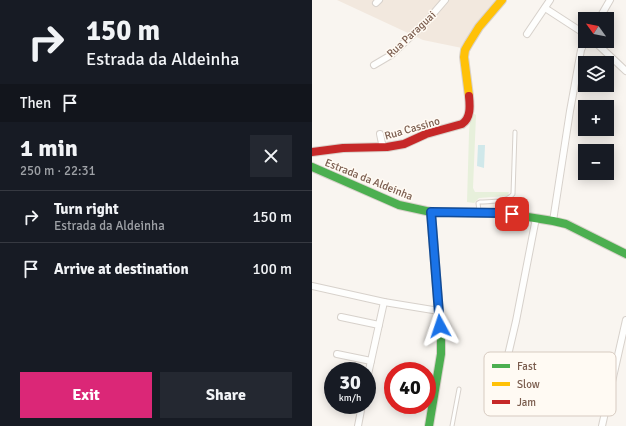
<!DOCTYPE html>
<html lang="en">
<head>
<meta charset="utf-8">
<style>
  body { margin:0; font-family:Signika,sans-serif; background:#242831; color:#f1f3f6; height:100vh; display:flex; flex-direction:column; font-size:15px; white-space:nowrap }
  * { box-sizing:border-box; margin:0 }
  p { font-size:13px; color:#9ea1a6 }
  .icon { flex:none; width:22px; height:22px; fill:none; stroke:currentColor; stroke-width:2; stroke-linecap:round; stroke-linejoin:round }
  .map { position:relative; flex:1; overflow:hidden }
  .drawer { display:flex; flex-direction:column; background:#171b24; width:312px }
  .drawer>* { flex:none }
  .guide { background:#171b24; color:#f1f3f6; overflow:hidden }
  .needle { width:26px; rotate:303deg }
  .buttons { position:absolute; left:266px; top:12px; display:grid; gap:8px }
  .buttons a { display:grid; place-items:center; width:36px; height:36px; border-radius:0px; background:#171b24; box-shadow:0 2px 10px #0003; font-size:20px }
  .speed { position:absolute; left:12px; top:362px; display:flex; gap:8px; font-size:20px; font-weight:700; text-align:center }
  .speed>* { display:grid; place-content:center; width:52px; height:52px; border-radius:50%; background:#171b24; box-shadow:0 2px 10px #0003; line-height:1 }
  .speed small { font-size:10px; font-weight:400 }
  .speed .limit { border:6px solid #d22; background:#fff; color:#111 }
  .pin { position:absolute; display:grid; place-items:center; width:34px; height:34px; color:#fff; margin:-17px; border-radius:8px; box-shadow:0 2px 6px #0006 }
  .me { position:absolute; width:44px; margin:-22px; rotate:355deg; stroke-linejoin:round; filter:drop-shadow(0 0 3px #0008) }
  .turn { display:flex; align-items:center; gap:14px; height:84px; padding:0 20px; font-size:18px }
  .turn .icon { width:52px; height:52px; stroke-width:2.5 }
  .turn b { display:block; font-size:28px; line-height:34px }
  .then { display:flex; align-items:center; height:38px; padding:0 20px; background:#0003; gap:8px; font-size:15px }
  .round { display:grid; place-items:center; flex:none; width:42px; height:42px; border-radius:0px; background:#242831 }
  .head { display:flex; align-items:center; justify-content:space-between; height:68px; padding:0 20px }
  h1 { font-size:24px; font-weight:700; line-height:30px }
  .cta { display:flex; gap:8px; margin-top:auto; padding:8px 20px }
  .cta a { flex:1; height:46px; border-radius:0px; background:#db2777; color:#fff; font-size:16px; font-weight:700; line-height:46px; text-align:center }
  .cta a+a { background:#242831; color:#f1f3f6 }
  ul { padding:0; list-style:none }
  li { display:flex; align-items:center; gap:12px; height:52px; padding:0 20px; border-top:1px solid #363941 }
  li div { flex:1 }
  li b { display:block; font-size:15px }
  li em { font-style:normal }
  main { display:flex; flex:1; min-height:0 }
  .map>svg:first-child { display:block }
  .residential { fill:#f2e8de }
  .green { fill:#e7f0db }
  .water { fill:#d0e8ea }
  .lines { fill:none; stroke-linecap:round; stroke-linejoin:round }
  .lane-casing { stroke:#d7d1cb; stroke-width:5 }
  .street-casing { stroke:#d7d1cb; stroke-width:8 }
  .fast-casing { stroke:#d9d2cb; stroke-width:10 }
  .slow-casing { stroke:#d9d2cb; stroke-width:10 }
  .jam-casing { stroke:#d9d2cb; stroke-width:10 }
  .lane { stroke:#fefefd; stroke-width:3 }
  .street { stroke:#fefefd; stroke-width:6 }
  .fast { stroke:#4caf50; stroke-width:8 }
  .slow { stroke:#ffc107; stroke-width:8 }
  .jam { stroke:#c62828; stroke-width:8 }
  .route-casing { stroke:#114b97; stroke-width:10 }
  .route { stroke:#1a73e8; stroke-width:7 }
  .labels { text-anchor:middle; stroke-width:3; stroke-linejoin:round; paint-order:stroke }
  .street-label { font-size:11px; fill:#7a5c4d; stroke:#fffaf3 }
  .key { fill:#fffaf3; stroke:#d7cbc1; stroke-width:1 }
  .key-label { font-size:11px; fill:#7a5c4d }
</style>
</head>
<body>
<main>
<section class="drawer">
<div class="guide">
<div class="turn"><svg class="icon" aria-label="right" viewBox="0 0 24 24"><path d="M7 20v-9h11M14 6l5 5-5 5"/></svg><div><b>150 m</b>Estrada da Aldeinha</div></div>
<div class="then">Then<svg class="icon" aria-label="arrive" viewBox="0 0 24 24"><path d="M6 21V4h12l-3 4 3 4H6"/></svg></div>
</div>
<div class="head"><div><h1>1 min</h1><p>250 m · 22:31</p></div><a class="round"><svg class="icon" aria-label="close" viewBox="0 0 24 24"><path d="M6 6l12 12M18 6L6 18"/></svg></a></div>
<ul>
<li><svg class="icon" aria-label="right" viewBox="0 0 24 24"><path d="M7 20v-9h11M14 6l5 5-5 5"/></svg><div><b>Turn right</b><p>Estrada da Aldeinha</p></div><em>150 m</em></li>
<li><svg class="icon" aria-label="arrive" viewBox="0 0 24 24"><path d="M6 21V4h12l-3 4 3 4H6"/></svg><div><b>Arrive at destination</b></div><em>100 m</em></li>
</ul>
<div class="cta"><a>Exit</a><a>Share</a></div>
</section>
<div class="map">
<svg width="314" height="426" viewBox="0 0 314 426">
  <rect width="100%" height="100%" fill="#f9f5f0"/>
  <!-- residential -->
  <polygon class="residential" points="25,0 186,0 166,29 157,34 150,48 111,40"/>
  <!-- green -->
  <polygon class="green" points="161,113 164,115 161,188 163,192 197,192 196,195 194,196 167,198 162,203 155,202 157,133 158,120"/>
  <!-- water -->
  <polygon class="water" points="166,145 173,145 172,168 165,166"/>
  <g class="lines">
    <!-- lane casing -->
    <g class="lane-casing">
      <g id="lane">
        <path d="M167 211 166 203 168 202C179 201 194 203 201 194L203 132"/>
        <polyline points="140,426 147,389"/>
      </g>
    </g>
    <!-- street casing -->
    <g class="street-casing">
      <g id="street">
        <polyline points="64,3 67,0"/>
        <polyline points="233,8 273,34"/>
        <polyline points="287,19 298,0"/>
        <polyline points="215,34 238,0"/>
        <polyline points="282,41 314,71"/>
        <polyline points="62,65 79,55 114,22 133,0"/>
        <polyline points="68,134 71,148"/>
        <polyline points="241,221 258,111 269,50 273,41"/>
        <polyline points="0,286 72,302 127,311"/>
        <polyline points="29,317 67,325"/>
        <polyline points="25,354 59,361"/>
        <polyline points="193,368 204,321 224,218"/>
        <polyline points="55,379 72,302"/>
        <polyline points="16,388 21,389"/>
        <polyline points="46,426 50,405"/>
        <polyline points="290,426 314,320"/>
      </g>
    </g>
    <!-- fast casing -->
    <g class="fast-casing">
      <g id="fast">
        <polyline points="0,167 87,205 119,212 191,213 241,221 254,224 314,254"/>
        <polyline points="117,426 129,354 129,340 119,212"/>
      </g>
    </g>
    <!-- slow casing -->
    <g class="slow-casing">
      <polyline id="slow" points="157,96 152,57 153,50 157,43 167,27 190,0"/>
    </g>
    <!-- jam casing -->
    <g class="jam-casing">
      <path id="jam" d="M0 152 31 148 75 147 92 144 114 134 150 124C159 118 158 106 157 96"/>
    </g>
    <!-- lane -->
    <use href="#lane" class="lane"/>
    <!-- street -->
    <use href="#street" class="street"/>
    <!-- fast -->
    <use href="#fast" class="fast"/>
    <!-- slow -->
    <use href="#slow" class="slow"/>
    <!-- jam -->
    <use href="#jam" class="jam"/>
  </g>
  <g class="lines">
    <!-- route casing -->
    <g class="route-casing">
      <polyline id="route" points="128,326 119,212 191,213 200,214"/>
    </g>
    <!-- route -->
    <use href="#route" class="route"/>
  </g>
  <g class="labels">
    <!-- street labels -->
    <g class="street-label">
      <text transform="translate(99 34) rotate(-43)" y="4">Rua Paraguai</text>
      <text transform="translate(100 128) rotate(-16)" y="4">Rua Cassino</text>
      <text transform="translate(57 179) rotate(22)" y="4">Estrada da Aldeinha</text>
    </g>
  </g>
  <!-- legend -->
  <rect x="172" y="352" width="132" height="64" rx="6" class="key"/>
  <rect x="180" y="364" width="18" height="4" fill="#4caf50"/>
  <rect x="180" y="382" width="18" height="4" fill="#ffc107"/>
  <rect x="180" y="400" width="18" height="4" fill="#c62828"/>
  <g class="key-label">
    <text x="205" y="370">Fast</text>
    <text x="205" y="388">Slow</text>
    <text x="205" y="406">Jam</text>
  </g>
</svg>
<div class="buttons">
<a><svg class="needle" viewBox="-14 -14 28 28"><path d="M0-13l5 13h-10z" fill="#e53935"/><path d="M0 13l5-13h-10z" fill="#9ea1a6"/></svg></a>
<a><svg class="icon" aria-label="layers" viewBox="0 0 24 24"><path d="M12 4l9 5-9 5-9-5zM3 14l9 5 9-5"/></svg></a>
<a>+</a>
<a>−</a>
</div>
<div class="speed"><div>30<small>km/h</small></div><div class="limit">40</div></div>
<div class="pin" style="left:200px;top:214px;background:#d93025"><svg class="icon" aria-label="arrive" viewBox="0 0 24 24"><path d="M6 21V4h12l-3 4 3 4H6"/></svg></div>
<svg class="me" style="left:128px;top:326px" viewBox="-20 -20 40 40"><path d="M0-17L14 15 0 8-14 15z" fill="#1a73e8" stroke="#fff" stroke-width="4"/></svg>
</div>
</main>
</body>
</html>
